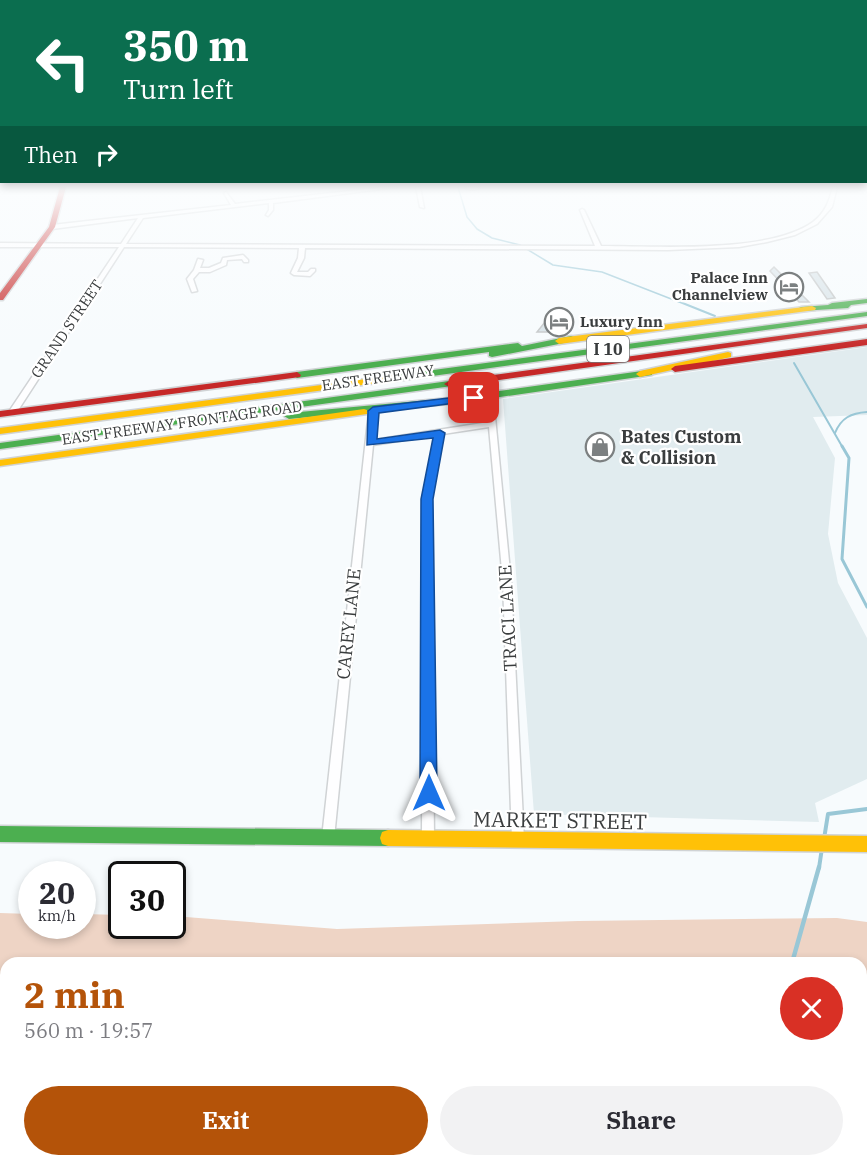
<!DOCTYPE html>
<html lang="en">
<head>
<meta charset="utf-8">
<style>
  body { margin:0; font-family:"IBM Plex Serif",serif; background:#f2f2f3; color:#2b2b33; height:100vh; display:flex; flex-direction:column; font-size:22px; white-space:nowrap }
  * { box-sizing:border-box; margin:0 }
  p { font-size:20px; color:#7c7c81 }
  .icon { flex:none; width:33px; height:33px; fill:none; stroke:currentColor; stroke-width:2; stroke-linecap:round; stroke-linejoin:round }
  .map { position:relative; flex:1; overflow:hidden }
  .details { position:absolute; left:0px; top:957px; width:867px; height:210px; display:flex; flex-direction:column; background:#fff; border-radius:18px 18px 0 0; box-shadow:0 3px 9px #0003 }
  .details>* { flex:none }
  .guide { position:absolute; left:0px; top:0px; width:867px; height:183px; box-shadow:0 3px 9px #0003; background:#0b6e4f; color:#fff; overflow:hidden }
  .speed { position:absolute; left:18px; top:861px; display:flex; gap:12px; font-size:30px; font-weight:700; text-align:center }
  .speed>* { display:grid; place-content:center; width:78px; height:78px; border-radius:50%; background:#fff; box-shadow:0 3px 9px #0003; line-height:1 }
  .speed small { font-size:15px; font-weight:400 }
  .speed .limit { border:3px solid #111; border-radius:9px; background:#fff; color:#111 }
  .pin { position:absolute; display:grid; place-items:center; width:51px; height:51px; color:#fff; margin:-26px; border-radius:12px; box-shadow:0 3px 9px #0006 }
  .me { position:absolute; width:66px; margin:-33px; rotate:0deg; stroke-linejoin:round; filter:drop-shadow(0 0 4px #0008) }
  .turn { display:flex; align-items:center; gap:21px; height:126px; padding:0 24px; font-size:27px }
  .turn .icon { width:78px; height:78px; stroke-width:2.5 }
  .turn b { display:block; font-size:42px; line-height:51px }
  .then { display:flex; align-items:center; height:57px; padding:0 24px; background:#0003; gap:12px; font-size:22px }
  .round { display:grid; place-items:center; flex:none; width:63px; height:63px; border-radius:32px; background:#f2f2f3 }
  .headline { display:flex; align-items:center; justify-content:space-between; height:102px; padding:0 24px }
  h1 { font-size:36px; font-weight:700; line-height:45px; color:#b45309 }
  .action { display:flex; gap:12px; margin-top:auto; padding:12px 24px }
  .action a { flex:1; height:69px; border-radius:36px; background:#b45309; color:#fff; font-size:24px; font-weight:700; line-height:69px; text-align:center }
  .action a+a { background:#f2f2f3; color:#2b2b33 }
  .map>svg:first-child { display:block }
  .built { fill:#e1ecef }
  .forest { fill:#eed4c5 }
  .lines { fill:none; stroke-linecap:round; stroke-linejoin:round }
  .stream-far4 { stroke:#99c7d6; stroke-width:1.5 }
  .stream-far3 { stroke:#99c7d6; stroke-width:2 }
  .stream-far2 { stroke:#99c7d6; stroke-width:3 }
  .stream-far1 { stroke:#99c7d6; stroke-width:4 }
  .stream { stroke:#99c7d6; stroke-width:4.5 }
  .building { fill:#d8e3e8; stroke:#c3c6c7; stroke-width:1.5 }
  .street-casing { stroke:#d0d3d5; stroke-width:3 }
  .fast-casing { stroke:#d0d3d5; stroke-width:3 }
  .slow-casing { stroke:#d0d3d5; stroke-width:3 }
  .jam-casing { stroke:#d0d3d5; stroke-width:3 }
  .street { fill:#fefeff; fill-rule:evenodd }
  .fast { fill:#4caf50; fill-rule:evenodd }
  .slow { fill:#ffc107; fill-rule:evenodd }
  .jam { fill:#c62828; fill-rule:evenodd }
  .route { fill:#1a73e8; stroke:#114b97; stroke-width:1.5 }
  .labels { text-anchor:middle; stroke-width:4.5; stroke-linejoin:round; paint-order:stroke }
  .far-poi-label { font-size:15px; font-weight:bold; fill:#3a3d3e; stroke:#fff; text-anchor:end }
  .far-street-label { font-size:15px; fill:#3a3d3e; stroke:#fff }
  .shield { fill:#fff; stroke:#757778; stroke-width:1.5 }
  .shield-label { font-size:16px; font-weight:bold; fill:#3a3d3e }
  .poi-label { font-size:18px; font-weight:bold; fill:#3a3d3e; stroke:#fff; text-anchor:start }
  .street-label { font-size:18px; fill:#3a3d3e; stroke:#fff }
  .near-street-label { font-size:21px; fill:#3a3d3e; stroke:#fff }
</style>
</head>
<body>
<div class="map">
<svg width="867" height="1167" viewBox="0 0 867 1167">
  <rect width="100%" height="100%" fill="#f7fbfd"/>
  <!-- built -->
  <polygon class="built" points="867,347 867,415 813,417 835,458 828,534 838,583 867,638 867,779 815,803 819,822 534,814 503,399"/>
  <!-- forest -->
  <polygon class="forest" points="0,913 31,914 32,926 82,926 83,914 121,915 122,926 172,926 173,916 337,929 578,921 837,918 867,922 867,1097 861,1100 861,963 6,963 6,1161 739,1161 727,1167 0,1167"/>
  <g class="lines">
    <!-- stream-far4 -->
    <polyline class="stream-far4" points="458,187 467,217 477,229 492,238 520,245 553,265 602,272 679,302"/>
    <!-- stream-far3 -->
    <g class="stream-far3">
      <polyline points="675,300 715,316"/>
      <polyline points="794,363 843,448"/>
      <path d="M835 433C841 418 851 413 867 412"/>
    </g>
    <!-- stream-far2 -->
    <polyline class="stream-far2" points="842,446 849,458 842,559 867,607"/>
    <!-- stream-far1 -->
    <g class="stream-far1">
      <polyline points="824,839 828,814 867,809"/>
      <polyline points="819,868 822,848"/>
    </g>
    <!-- stream -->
    <g class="stream">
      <polyline points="792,963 819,867"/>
      <polyline points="476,1167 478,1161"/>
    </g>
  </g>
  <!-- building -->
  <g class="building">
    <polygon points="774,267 809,302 799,302 770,271"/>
    <polygon points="817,272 835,298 827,299 809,273"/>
    <polygon points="553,312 562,312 566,332 537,332"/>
  </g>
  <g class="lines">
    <!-- street casing -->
    <g class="street-casing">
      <g id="street">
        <path d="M385 187H397L273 203V210L268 216 266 215 269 210V203L143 218 126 244 595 246 580 210 582 209 584 210 601 246C655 246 769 254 813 222 826 212 829 201 833 187H837L832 207 817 224 795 235 767 242 739 247 668 250 305 248 304 258 297 272H308L311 269H315V271L310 276 294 275 291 273 298 258 299 248 124 247 15 415H12L8 413 119 247H0V243L121 244 138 218 52 229 49 227 52 225 231 205 224 193 226 192 235 204Z"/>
        <polygon points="416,187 420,187 424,208 420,207"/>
        <path d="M467 187 480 188C477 190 468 190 465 188Z"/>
        <polygon points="243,255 248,260 248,262 244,262 242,259 227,260 226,265 210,272 199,272 193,279 197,291 192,292 187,279 194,270 198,259 203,260 200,268 209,268 221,263 223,258"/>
        <polygon points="490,394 493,396 511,582 524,840 522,844 518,846 514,844 512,840 503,582 489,427 443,434 431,499 434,839 432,843 428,845 424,843 422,839 423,499 436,435 373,445 334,838 332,842 328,844 324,842 322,838 369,411 373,409 377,411 374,440 489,422 487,396"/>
      </g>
    </g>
    <!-- fast casing -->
    <g class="fast-casing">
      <g id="fast">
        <polygon points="867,299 867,303 851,305 848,308 801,311 797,309 801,307 828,305 832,303"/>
        <polygon points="867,312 867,316 396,381 392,378 396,375"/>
        <polygon points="571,336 574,337 574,341 492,357 489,356 489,352 297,378 293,375 297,372 518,343 522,346"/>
        <polygon points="649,370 652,371 652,375 459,403 289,419 284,416 289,413 450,398"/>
        <polygon points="449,381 452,382 452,386 0,449 0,443"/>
        <polygon points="0,826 388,830 394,832 396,838 394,844 388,846 0,842"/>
      </g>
    </g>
    <!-- slow casing -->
    <g class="slow-casing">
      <g id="slow">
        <polygon points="812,306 816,308 815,310 559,344 555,341 559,338"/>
        <polygon points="728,352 731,353 731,357 640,377 636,374 640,371"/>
        <polygon points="396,375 400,378 399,380 0,434 0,428"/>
        <polygon points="364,409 367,410 367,414 0,466 0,460"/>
        <polygon points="388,830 867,836 867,852 388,846 382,844 380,838 382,832"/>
      </g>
    </g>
    <!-- jam casing -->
    <g class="jam-casing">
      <g id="jam">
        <polygon points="60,187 66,187 55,227 3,300 0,300 0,293 49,227"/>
        <polygon points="867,324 867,328 449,387 444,384 449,381"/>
        <polygon points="867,339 867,345 675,372 671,369 675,366"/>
        <polygon points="297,372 301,375 300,377 0,417 0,411"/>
      </g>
    </g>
    <!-- street -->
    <use href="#street" class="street"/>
    <!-- fast -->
    <use href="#fast" class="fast"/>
    <!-- slow -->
    <use href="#slow" class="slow"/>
    <!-- jam -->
    <use href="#jam" class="jam"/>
  </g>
  <!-- sky -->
  <linearGradient id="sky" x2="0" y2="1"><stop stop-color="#88bce1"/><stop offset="0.53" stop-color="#fbfdfe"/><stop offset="1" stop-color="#fbfdfe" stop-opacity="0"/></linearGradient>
  <rect width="867" height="350" fill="url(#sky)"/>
  <!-- route -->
  <polygon class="route" points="474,395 480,398 478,400 379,413 377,439 440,430 445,433 433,499 437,793 435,799 429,801 422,799 420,793 421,499 433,438 367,445 368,411 373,407"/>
  <!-- icons -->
  <defs>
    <g id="hotel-ring" transform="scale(1.5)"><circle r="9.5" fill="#fff" stroke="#7c8081" stroke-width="1.5"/><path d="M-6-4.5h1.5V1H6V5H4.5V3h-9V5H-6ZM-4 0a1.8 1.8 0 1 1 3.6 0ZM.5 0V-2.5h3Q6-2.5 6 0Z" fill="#7c8081"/></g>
    <g id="shop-ring" transform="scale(1.5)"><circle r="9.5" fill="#fff" stroke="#7c8081" stroke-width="1.5"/><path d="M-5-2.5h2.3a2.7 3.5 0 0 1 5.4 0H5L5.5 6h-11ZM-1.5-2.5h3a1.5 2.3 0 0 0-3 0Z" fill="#7c8081"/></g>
  </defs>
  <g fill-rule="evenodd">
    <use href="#hotel-ring" x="789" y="287"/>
    <use href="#hotel-ring" x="559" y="322"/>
    <use href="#shop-ring" x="600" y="447"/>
  </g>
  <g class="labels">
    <!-- far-poi labels -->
    <g class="far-poi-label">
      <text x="768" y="283">Palace Inn<tspan x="768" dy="17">Channelview</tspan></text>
      <text x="580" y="327" text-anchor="start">Luxury Inn</text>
    </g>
    <!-- far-street labels -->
    <g class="far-street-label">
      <text transform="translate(67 329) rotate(-56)" y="5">GRAND STREET</text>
      <text transform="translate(378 378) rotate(-8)" y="5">EAST FREEWAY</text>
      <text transform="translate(182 423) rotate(-8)" y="5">EAST FREEWAY FRONTAGE ROAD</text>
    </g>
    <!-- shield labels -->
    <rect class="shield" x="587" y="336" width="42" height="26" rx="4.5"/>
    <g class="shield-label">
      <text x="608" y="355">I 10</text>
    </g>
    <!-- poi labels -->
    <g class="poi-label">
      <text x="621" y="443">Bates Custom<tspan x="621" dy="21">&amp; Collision</tspan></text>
    </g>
    <!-- street labels -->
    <g class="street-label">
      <text transform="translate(508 618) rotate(-93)" y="6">TRACI LANE</text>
      <text transform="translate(349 624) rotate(-84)" y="6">CAREY LANE</text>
    </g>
    <!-- near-street labels -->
    <g class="near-street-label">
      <text transform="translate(560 821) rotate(1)" y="7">MARKET STREET</text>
    </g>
  </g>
</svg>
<div class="speed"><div>20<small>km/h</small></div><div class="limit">30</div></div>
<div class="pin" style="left:474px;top:398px;background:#d93025"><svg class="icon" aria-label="arrive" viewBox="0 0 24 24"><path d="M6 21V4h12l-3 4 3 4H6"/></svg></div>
<svg class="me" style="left:429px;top:793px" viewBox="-20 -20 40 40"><path d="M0-17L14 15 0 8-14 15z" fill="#1a73e8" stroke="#fff" stroke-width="4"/></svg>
<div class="guide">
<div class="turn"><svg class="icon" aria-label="left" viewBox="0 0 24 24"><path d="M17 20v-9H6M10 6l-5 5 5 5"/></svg><div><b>350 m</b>Turn left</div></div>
<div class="then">Then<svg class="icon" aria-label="right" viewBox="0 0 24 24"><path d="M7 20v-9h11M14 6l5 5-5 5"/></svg></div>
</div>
<section class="details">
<div class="headline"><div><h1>2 min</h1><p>560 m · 19:57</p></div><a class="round" style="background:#d93025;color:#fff"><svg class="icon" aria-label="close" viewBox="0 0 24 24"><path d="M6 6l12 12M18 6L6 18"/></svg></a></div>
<div class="action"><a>Exit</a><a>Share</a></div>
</section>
</div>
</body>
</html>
